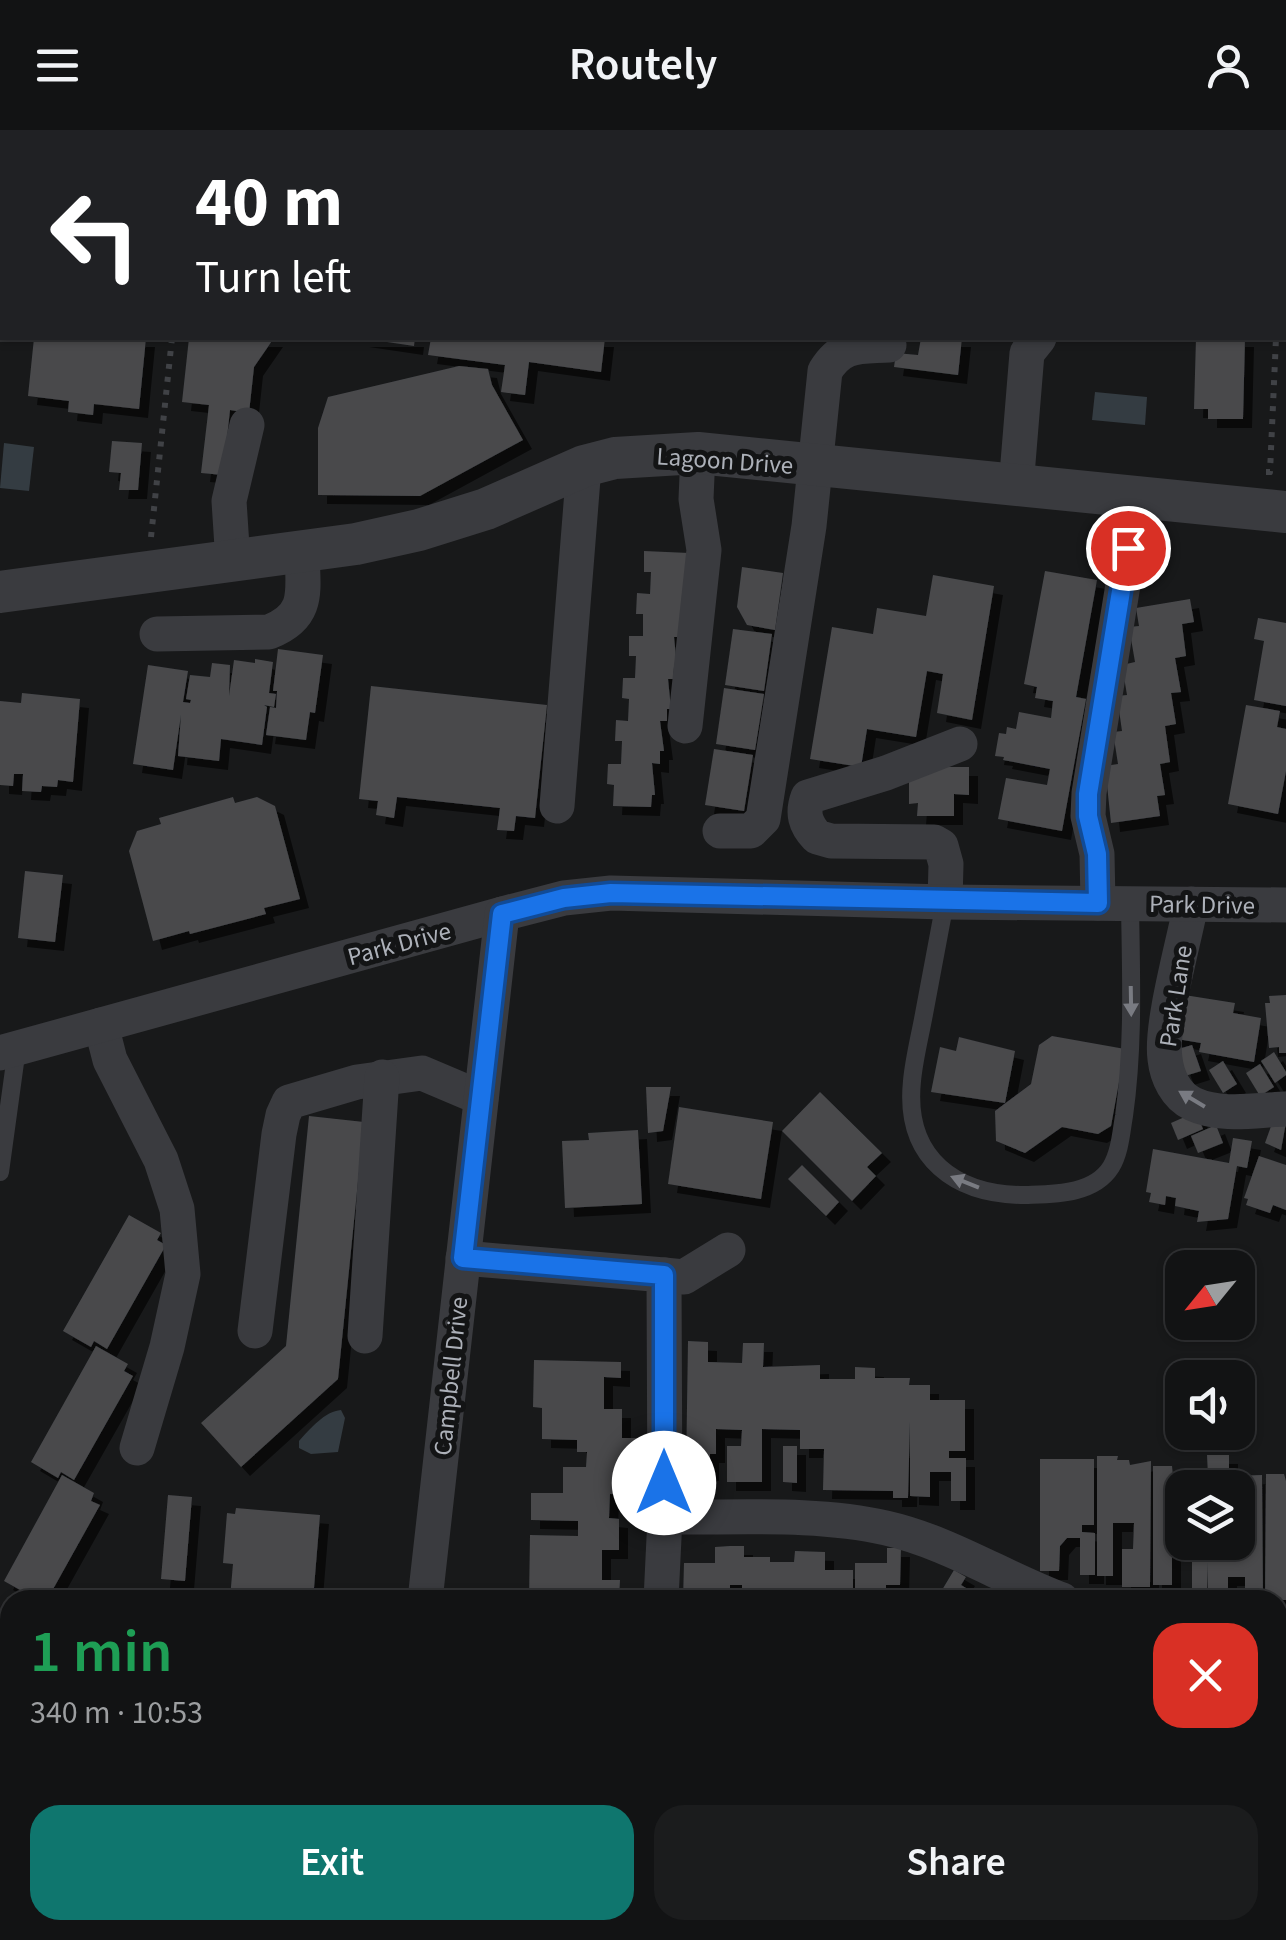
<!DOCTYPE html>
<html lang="en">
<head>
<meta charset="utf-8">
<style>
  body { margin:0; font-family:"Source Sans 3",sans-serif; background:#1b1c1d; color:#f1f3f6; height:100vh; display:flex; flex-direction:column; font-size:38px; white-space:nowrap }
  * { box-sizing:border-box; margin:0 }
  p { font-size:32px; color:#9c9ea0 }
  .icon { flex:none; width:55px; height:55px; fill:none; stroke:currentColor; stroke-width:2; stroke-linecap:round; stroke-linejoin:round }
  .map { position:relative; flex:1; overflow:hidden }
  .drawer { position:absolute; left:0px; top:1460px; width:1288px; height:350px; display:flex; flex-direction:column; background:#121314; border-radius:30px 30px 0 0; box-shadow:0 2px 8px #0004,0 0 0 2px #313234 }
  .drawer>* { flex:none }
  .hud { position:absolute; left:0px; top:0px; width:1288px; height:210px; box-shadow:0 2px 8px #0004,0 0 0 2px #313234; background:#202124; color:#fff; overflow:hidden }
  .needle { width:65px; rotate:240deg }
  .controls { position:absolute; left:1165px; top:1120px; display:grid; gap:20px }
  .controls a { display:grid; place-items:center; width:90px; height:90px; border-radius:20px; background:#121314; box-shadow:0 2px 8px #0004,0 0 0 2px #313234; font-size:50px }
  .pin { position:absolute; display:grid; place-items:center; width:85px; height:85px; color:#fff; margin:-42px; border:5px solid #fff; border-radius:50%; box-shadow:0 2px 10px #0007 }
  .me { position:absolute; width:110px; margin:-55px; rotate:0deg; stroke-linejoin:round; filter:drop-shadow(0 0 8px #0008) }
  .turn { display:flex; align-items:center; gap:35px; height:210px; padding:0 30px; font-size:45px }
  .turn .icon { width:130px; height:130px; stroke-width:2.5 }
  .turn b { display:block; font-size:70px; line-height:85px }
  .round { display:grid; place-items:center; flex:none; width:105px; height:105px; border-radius:30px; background:#1b1c1d }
  .summary { display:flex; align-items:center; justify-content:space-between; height:170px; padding:0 30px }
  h1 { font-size:60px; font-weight:600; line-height:75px; color:#1e9e55 }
  .cta { display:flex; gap:20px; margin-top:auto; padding:20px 30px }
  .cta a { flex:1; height:115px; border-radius:30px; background:#0f766e; color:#fff; font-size:40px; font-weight:600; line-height:115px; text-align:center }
  .cta a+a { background:#1b1c1d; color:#f1f3f6 }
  header { display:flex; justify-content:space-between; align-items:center; height:130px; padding:0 30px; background:#121314; font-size:45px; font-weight:600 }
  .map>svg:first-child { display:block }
  .green { fill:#252c26 }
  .water { fill:#343c42 }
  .building { fill:#48494c; filter:url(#shadow) }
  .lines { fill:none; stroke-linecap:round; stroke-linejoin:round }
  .path { stroke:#404246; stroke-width:6; stroke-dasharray:5 8; stroke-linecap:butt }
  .service { stroke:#3a3b3f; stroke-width:18 }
  .minor { stroke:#3a3b3f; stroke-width:35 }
  .tertiary { stroke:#3a3b3f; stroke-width:42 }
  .trunk { stroke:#5e6066; stroke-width:55 }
  .oneway { fill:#797b82 }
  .route-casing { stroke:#114b97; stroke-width:25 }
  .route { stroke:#1a73e8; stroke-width:18 }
  .labels { text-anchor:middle; stroke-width:10; stroke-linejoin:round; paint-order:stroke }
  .street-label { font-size:25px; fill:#acb0b8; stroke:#131415 }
</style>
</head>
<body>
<header><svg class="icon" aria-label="menu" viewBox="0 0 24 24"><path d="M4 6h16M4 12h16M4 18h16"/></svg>Routely<svg class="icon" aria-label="person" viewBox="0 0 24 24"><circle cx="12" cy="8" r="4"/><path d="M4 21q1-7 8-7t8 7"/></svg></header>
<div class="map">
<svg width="1286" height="1810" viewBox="0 0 1286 1810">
  <defs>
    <filter id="shadow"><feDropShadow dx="9" dy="9" stdDeviation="0" flood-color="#0009"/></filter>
  </defs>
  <rect width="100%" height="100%" fill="#18191a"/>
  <!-- green -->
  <polygon class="green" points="0,1778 10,1778 10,1800 596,1800 679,1810 0,1810"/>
  <!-- water -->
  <g class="water">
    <polygon points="1095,262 1147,267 1145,295 1092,290"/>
    <polygon points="4,313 34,317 29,361 0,358"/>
    <path d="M341 1280 345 1288 338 1322 311 1324 299 1318V1311C310 1299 325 1281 341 1280Z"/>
  </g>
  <!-- building -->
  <g class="building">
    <polygon points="34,208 146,208 139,279 94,274 93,285 68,282 69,271 28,266"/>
    <polygon points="189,208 274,208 254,237 249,283 230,280 223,345 201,343 209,275 182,272"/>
    <polygon points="360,208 415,208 414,216"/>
    <polygon points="431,208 605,208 601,242 529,232 525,265 501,262 505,235 428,225"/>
    <polygon points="921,208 962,208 958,245 894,237 896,223 918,225"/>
    <polygon points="1196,208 1245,208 1243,289 1208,289 1208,279 1194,279"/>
    <polygon points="459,236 488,239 492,255 523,310 420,366 318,365 318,298 328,267"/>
    <polygon points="112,311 142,313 138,360 119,360 121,343 109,342"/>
    <polygon points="644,421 689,423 689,465 682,465 681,507 674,507 677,537 674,537 673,549 668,549 671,579 667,579 667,591 660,591 664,621 660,621 660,634 652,633 655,665 652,665 651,677 613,676 614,655 607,654 608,634 621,634 622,611 615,611 616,590 628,591 629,569 622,568 623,548 635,548 636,526 629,526 629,506 643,506 643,484 636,484 637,463 650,464 651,442 644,442"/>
    <polygon points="742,437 783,443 775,500 747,495 737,477"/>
    <polygon points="1045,441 1097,450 1076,567 1086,569 1062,701 998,689 1006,648 1047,655 1050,639 1003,630 1004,627 995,626 999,603 1006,604 1007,597 1016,599 1019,582 1051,588 1053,571 1035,568 1037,557 1024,554"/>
    <polygon points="933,445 994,456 972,590 937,583 943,544 927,541 916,607 867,599 861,637 810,629 832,497 873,504 877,478 926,486"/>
    <polygon points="1190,469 1194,492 1182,494 1186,526 1175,528 1181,562 1171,563 1176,594 1165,596 1170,632 1160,634 1165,665 1157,666 1160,686 1111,693 1105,636 1118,634 1113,602 1122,601 1117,566 1127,565 1122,535 1135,532 1129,497 1139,496 1136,478"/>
    <polygon points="1258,488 1286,493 1286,576 1254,570 1264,511 1254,509"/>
    <polygon points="733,499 772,504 764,561 725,555"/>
    <polygon points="278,519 323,525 315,583 310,582 306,610 266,605 270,577 276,578 277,561 273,561"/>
    <polygon points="255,529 273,532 269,563 276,564 274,577 264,575 267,577 262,615 221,609 219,631 178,626 181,585 173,640 133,634 148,535 188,541 183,572 190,573 191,570 186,569 190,545 210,547 212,533 230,535 229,566 234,530 255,533"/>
    <polygon points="371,556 547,575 535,688 516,686 514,701 497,700 500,678 397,667 394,688 376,685 378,671 359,669"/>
    <polygon points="724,558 764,564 755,620 716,614"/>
    <polygon points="22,563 80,569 73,652 58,650 57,657 42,656 41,662 22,661 23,644 14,644 13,656 0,655 0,571 21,573"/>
    <polygon points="1246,575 1280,581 1277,597 1286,599 1286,641 1278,684 1228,674"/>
    <polygon points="714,619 753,625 744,681 705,675"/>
    <polygon points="921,637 969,637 969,665 954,664 954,686 917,686 918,673 909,674 909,647"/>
    <polygon points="233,667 235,673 257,667 275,676 300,769 264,778 266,784 190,804 189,801 153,811 129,721 137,701 161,694 159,688"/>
    <polygon points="25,741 63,745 55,812 18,808"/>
    <polygon points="1178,864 1235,873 1233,883 1261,888 1254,932 1199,922 1201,913 1171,908"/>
    <polygon points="1286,865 1286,923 1279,923 1279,917 1269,918 1265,873 1270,873 1269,866"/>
    <polygon points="1052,906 1125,919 1111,996 1098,1004 1062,997 1025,1023 996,1011 995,981 1031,954 1039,915"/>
    <polygon points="959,907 1015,921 1005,973 931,962 940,917 956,921"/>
    <polygon points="1192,915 1201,941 1185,946 1175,920"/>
    <polygon points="1274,922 1286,942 1286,945 1275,953 1261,931"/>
    <polygon points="1223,931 1237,954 1223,963 1209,940"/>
    <polygon points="1260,934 1274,957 1260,966 1246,943"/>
    <polygon points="646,957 671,957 663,1001 648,1003"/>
    <polygon points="820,962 882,1023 867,1037 876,1046 852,1071 782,1001"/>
    <polygon points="679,977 773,992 761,1069 668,1054"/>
    <polygon points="1196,982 1203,999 1178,1010 1171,993"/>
    <polygon points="309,986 364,992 338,1249 241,1337 201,1293 286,1216"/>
    <polygon points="1274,988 1286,992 1281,1020 1265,1013"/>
    <polygon points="1216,995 1223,1013 1198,1023 1191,1006"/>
    <polygon points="638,1000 642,1074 565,1078 562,1011 589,1010 588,1003"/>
    <polygon points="1233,1008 1252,1011 1247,1038 1237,1036 1228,1089 1197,1092 1199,1081 1175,1076 1176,1068 1166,1066 1165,1075 1149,1072 1151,1063 1146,1062 1153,1019 1229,1033"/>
    <polygon points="1259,1026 1286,1035 1286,1080 1273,1075 1270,1083 1246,1075 1248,1069 1244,1068"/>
    <polygon points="802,1035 839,1072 826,1086 788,1049"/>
    <polygon points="129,1085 161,1103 157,1110 166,1115 107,1219 94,1211 91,1217 63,1201"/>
    <polygon points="688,1211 708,1212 708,1232 742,1233 743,1213 764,1213 763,1237 820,1235 820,1249 855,1249 855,1237 875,1238 875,1248 910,1248 909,1255 930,1255 930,1270 965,1270 965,1321 949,1321 949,1328 966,1328 966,1371 951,1371 951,1342 930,1342 930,1367 910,1366 910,1291 908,1368 893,1368 893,1361 823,1360 824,1319 800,1319 800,1300 762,1299 762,1352 727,1352 727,1316 741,1316 742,1300 716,1299 716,1324 710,1324 710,1342 686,1341"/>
    <polygon points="96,1216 128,1234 124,1241 133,1246 74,1350 61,1342 58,1348 31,1332"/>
    <polygon points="534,1230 621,1232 621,1248 604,1247 604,1279 622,1279 622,1308 639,1308 639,1339 629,1339 629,1365 610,1364 609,1388 619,1389 619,1420 602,1420 602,1450 620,1450 619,1470 529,1470 530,1405 578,1406 578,1391 531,1390 531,1363 563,1363 563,1337 586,1337 587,1322 577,1322 577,1310 542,1309 542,1278 533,1277"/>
    <polygon points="783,1316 797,1316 797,1353 783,1352"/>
    <polygon points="1207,1325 1229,1325 1229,1346 1262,1345 1263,1469 1245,1469 1245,1447 1228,1447 1228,1464 1208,1464 1208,1432 1207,1465 1192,1464 1192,1422 1208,1422 1208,1412 1238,1412 1238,1358 1182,1358 1182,1410 1172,1410 1172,1455 1153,1455 1153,1336 1172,1336 1173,1346 1208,1346"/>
    <polygon points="1097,1326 1118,1326 1117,1330 1129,1330 1130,1335 1151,1331 1150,1457 1122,1457 1122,1419 1133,1419 1134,1393 1113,1393 1113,1446 1097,1446"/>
    <polygon points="1040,1329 1094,1329 1094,1395 1082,1395 1082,1402 1095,1403 1095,1445 1080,1445 1080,1408 1067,1408 1060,1416 1059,1441 1040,1441"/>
    <polygon points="1266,1344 1284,1344 1286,1351 1286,1470 1265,1470"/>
    <polygon points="62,1345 94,1363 91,1371 100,1375 47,1470 38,1470 4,1451"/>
    <polygon points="168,1365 192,1367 185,1451 161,1449"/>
    <polygon points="236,1378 320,1385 313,1470 230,1468 233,1434 223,1433 227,1383 235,1384"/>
    <polygon points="730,1416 744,1416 744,1427 770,1427 770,1432 794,1432 795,1421 825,1422 825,1440 853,1440 853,1470 823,1470 823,1460 795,1460 795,1470 742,1470 742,1455 730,1455 730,1470 683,1470 684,1433 715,1433 715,1417"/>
    <polygon points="887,1418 901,1418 900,1455 886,1455 886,1470 855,1470 855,1433 887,1433"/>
    <polygon points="954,1440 966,1447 961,1455 986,1470 936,1470"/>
    <polygon points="1283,1585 1286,1591 1286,1657 1280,1661 1286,1671 1283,1729 1278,1719 1278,1588"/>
  </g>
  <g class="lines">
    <!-- path -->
    <g class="path">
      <polyline points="1158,0 1158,2"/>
      <polyline points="82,2 88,0"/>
      <polyline points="193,2 193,0"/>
      <polyline points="0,33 2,32"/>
      <polyline points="1266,342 1270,342 1276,208"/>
      <polyline points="151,407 172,208"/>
    </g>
    <!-- service -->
    <g class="service">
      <path d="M945 772C938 809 931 847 924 884 920 906 914 929 912 951 904 1029 956 1066 1028 1065 1056 1064 1094 1064 1111 1037 1120 1022 1121 1003 1124 986 1134 915 1131 845 1130 774"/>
      <polyline points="0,1042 17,918"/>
    </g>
    <!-- minor -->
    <g class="minor">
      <polyline points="1016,357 1027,223 1039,208"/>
      <polyline points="233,432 229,371 247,295"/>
      <path d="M157 504 269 502C310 486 303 461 302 423"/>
      <polyline points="685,596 704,420 696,369 698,323"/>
      <polyline points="557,676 584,336"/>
      <path d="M720 701H751L763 689 809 396 825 241C842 213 859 217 889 215"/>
      <path d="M945 772 946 734 941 716 934 712 831 711 817 707C805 694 802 683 808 667L886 643 960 614"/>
      <polyline points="1098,773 1097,724 1088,686 1089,663 1137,369"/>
      <path d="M1191 774C1184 812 1160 895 1165 929 1167 947 1176 966 1193 974 1221 987 1256 980 1286 979"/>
      <polyline points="101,895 110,930 161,1030 177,1079 183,1144 167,1217 137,1318"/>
      <polyline points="0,923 502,784 564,768 611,763 945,772 1286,775"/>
      <polyline points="463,1128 664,1145 665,1387 661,1470"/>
      <polyline points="664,1145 684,1147 728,1120"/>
      <polyline points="255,1201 279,1004 283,985 289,972 357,952 422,943 481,968"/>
      <polyline points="365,1206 382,947"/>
      <path d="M665 1387C735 1388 817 1382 886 1398 948 1412 1003 1448 1062 1470"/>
      <polyline points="425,1470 502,784"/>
      <polyline points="1278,1498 1286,1499"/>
      <polyline points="0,1758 10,1758"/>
      <polyline points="1278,1759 1286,1760"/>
    </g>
    <!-- tertiary -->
    <polyline class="tertiary" points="0,462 356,414 419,400 486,379 584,336 615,328 698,323 1286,382"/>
    <!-- trunk -->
    <polyline class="trunk" points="814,1800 935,1810"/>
  </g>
  <!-- one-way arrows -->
  <defs><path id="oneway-solid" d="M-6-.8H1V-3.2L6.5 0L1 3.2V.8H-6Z" transform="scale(2.5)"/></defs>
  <g class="oneway">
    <use href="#oneway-solid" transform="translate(1131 871) rotate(89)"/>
    <use href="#oneway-solid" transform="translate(1192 969) rotate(-149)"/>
    <use href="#oneway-solid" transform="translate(965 1052) rotate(-158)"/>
  </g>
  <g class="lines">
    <!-- route casing -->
    <g class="route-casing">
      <polyline id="route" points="664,1353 664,1145 463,1128 502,784 564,768 611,763 1098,773 1097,724 1088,686 1088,664 1128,418"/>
    </g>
    <!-- route -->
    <use href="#route" class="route"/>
  </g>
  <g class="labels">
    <!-- street labels -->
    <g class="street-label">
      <text transform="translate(725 330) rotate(4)" y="9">Lagoon Drive</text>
      <text transform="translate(1202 774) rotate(1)" y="9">Park Drive</text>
      <text transform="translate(399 813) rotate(-15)" y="9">Park Drive</text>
      <text transform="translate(1175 866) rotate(-81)" y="9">Park Lane</text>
      <text transform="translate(450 1246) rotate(-84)" y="9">Campbell Drive</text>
    </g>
  </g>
</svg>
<div class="controls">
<a><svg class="needle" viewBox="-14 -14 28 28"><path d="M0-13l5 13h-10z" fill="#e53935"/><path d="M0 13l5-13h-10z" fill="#9c9ea0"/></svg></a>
<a><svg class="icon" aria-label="sound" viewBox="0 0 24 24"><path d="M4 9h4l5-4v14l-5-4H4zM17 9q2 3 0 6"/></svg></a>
<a><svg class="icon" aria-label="layers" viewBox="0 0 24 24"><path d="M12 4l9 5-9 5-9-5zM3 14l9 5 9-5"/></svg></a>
</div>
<div class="pin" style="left:1128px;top:418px;background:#d93025"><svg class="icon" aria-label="arrive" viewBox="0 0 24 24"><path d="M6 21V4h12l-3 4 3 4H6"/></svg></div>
<svg class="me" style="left:664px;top:1353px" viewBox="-20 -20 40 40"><circle r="19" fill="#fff"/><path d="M0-13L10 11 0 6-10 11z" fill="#1a73e8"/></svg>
<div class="hud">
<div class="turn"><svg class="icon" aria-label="left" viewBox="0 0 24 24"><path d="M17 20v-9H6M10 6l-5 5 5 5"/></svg><div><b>40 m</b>Turn left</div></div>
</div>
<section class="drawer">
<div class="summary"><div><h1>1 min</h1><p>340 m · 10:53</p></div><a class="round" style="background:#d93025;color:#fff"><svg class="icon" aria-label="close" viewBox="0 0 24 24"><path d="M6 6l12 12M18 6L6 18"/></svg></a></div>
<div class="cta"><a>Exit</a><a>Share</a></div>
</section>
</div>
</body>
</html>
